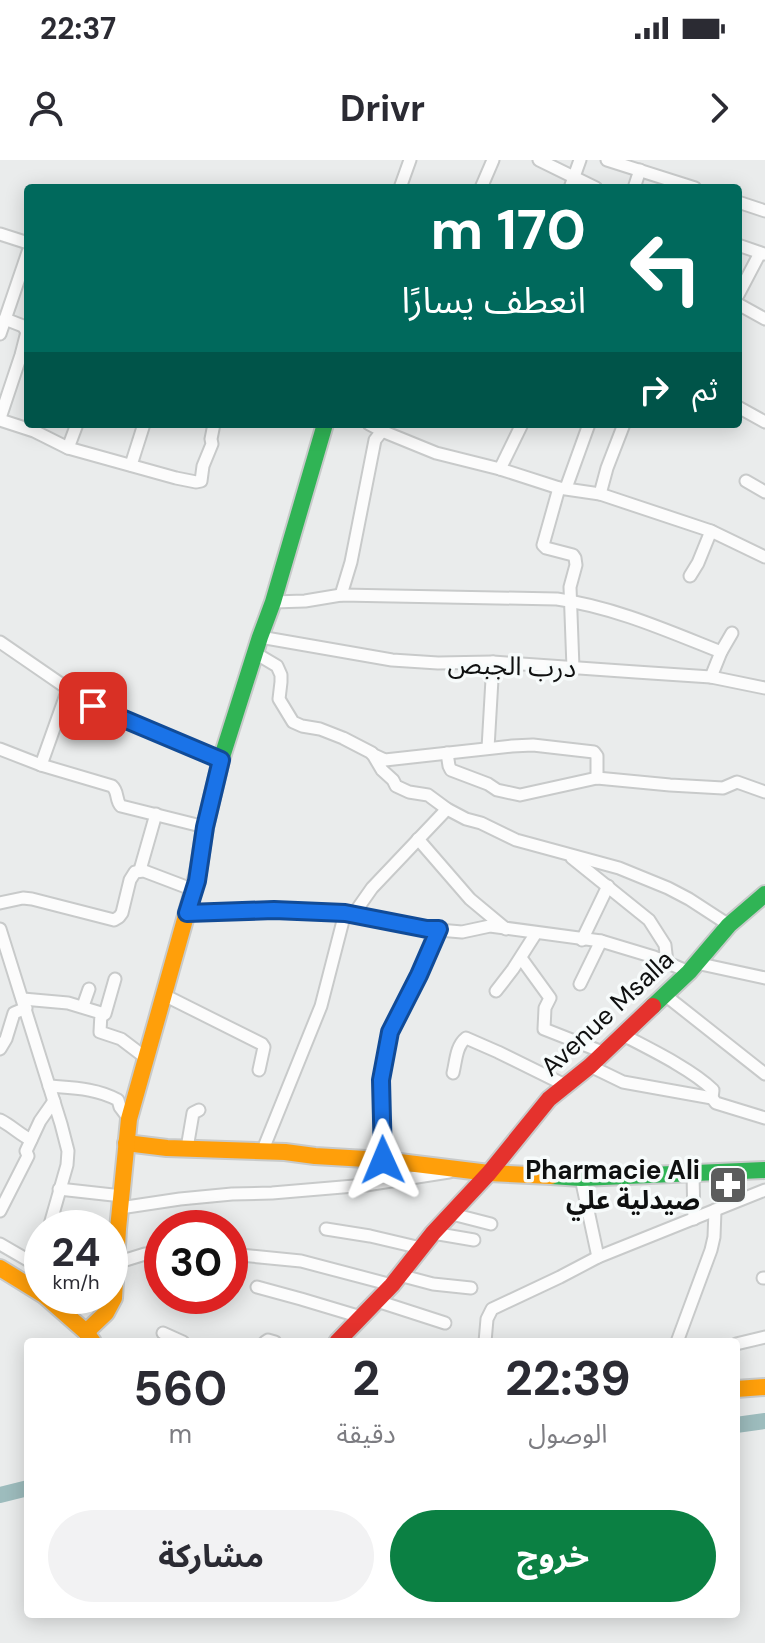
<!DOCTYPE html>
<html lang="ar">
<head>
<meta charset="utf-8">
<style>
  body { margin:0; font-family:"DM Sans","Noto Sans Arabic",sans-serif; background:#f2f2f3; color:#2b2b33; direction:rtl; height:100vh; display:flex; flex-direction:column; font-size:30px; white-space:nowrap }
  * { box-sizing:border-box; margin:0 }
  p { font-size:26px; color:#7c7c81 }
  .icon { flex:none; width:44px; height:44px; fill:none; stroke:currentColor; stroke-width:2; stroke-linecap:round; stroke-linejoin:round }
  .map { position:relative; flex:1; overflow:hidden; direction:ltr }
  .side { position:absolute; left:24px; top:1178px; width:716px; height:280px; display:flex; flex-direction:column; background:#fff; border-radius:8px; box-shadow:0 4px 20px #0003; direction:rtl }
  .side>* { flex:none }
  .hud { position:absolute; left:24px; top:24px; width:718px; height:244px; border-radius:8px; box-shadow:0 4px 20px #0003; direction:rtl; background:#00695c; color:#fff; overflow:hidden }
  .speed { position:absolute; left:24px; top:1050px; display:flex; gap:16px; font-size:40px; font-weight:700; text-align:center }
  .speed>* { display:grid; place-content:center; width:104px; height:104px; border-radius:50%; background:#fff; box-shadow:0 4px 20px #0003; line-height:1 }
  .speed small { font-size:20px; font-weight:400 }
  .speed .limit { border:12px solid #d22; background:#fff; color:#111 }
  .pin { position:absolute; display:grid; place-items:center; width:68px; height:68px; color:#fff; margin:-34px; border-radius:16px; box-shadow:0 4px 12px #0006 }
  .me { position:absolute; width:88px; margin:-44px; rotate:359deg; stroke-linejoin:round; filter:drop-shadow(0 0 6px #0008) }
  .turn { display:flex; align-items:center; gap:28px; height:168px; padding:0 24px; font-size:36px }
  .turn .icon { width:104px; height:104px; stroke-width:2.5 }
  .turn b { display:block; font-size:56px; line-height:68px }
  .then { display:flex; align-items:center; height:76px; padding:0 24px; background:#0003; gap:16px; font-size:30px }
  .eta { display:flex; justify-content:space-evenly; align-items:center; height:136px; text-align:center }
  .eta b { font-size:48px; font-weight:700; line-height:56px }
  .action { display:flex; gap:16px; margin-top:auto; padding:16px 24px }
  .action a { flex:1; height:92px; border-radius:48px; background:#0b8043; color:#fff; font-size:32px; font-weight:700; line-height:92px; text-align:center }
  .action a+a { background:#f2f2f3; color:#2b2b33 }
  .status { display:flex; justify-content:space-between; align-items:center; height:56px; padding:0 40px; background:#fff; direction:ltr }
  .status svg { height:22px; fill:currentColor }
  header { display:flex; justify-content:space-between; align-items:center; height:104px; padding:0 24px; background:#fff; font-size:36px; font-weight:700 }
  .map>svg:first-child { display:block }
  .lines { fill:none; stroke-linecap:round; stroke-linejoin:round }
  .river { stroke:#9dbcbd; stroke-width:16 }
  .street-casing { stroke:#c8caca; stroke-width:15 }
  .fast-casing { stroke:#c8caca; stroke-width:20 }
  .slow-casing { stroke:#c8caca; stroke-width:20 }
  .jam-casing { stroke:#c8caca; stroke-width:20 }
  .street { stroke:#fcfcfc; stroke-width:11 }
  .fast { stroke:#30b455; stroke-width:16 }
  .slow { stroke:#ff9f0a; stroke-width:16 }
  .jam { stroke:#e5322d; stroke-width:16 }
  .route-casing { stroke:#114b97; stroke-width:20 }
  .route { stroke:#1a73e8; stroke-width:14 }
  .labels { text-anchor:middle; stroke-width:7; stroke-linejoin:round; paint-order:stroke }
  .street-label { font-size:26px; fill:#0f1010; stroke:#f7fbfb }
  .poi-label { font-size:26px; font-weight:bold; fill:#0f1010; stroke:#f7fbfb; text-anchor:end }
</style>
</head>
<body>
<div class="status"><b>22:37</b><svg viewBox="0 0 49 12"><path d="M0 12V9h3v3zM5 12V6h3v6zM10 12V3h3v9zM15 12V0h3v12zM26 1h20v11H26zM47 4h2v5h-2z"/></svg></div>
<header><svg class="icon" aria-label="forward" viewBox="0 0 24 24"><path d="M9 5l7 7-7 7"/></svg>Drivr<svg class="icon" aria-label="person" viewBox="0 0 24 24"><circle cx="12" cy="8" r="4"/><path d="M4 21q1-7 8-7t8 7"/></svg></header>
<div class="map">
<svg width="765" height="1483" viewBox="0 0 765 1483">
  <rect width="100%" height="100%" fill="#eaecec"/>
  <g class="lines">
    <!-- river -->
    <g class="river">
      <polyline points="736,1265 765,1261"/>
      <polyline points="0,1335 28,1328"/>
    </g>
    <!-- street casing -->
    <g class="street-casing">
      <g id="street">
        <polyline points="539,0 596,28"/>
        <polyline points="607,0 695,28"/>
        <polyline points="400,28 410,0"/>
        <polyline points="481,28 493,0"/>
        <polyline points="570,28 580,0"/>
        <polyline points="634,28 640,10"/>
        <polyline points="738,42 765,51"/>
        <polyline points="0,74 28,83"/>
        <polyline points="738,85 764,94"/>
        <polyline points="738,135 760,93"/>
        <polyline points="738,144 765,159"/>
        <polyline points="0,174 28,92"/>
        <polyline points="738,247 765,262"/>
        <polyline points="0,258 21,195 27,172 23,166 5,159"/>
        <polyline points="0,260 34,271 68,288 176,318 196,322 201,321 203,306 212,284 211,279 214,264"/>
        <polyline points="369,264 382,271 436,293 500,309 559,328 600,334 711,371 765,397"/>
        <polyline points="68,288 77,264"/>
        <polyline points="131,305 144,264"/>
        <polyline points="500,309 522,264"/>
        <polyline points="746,321 765,332"/>
        <polyline points="559,328 543,385 546,388 573,395 575,398 576,405 570,427 573,508"/>
        <polyline points="566,328 589,264"/>
        <polyline points="600,334 607,308 624,264"/>
        <polyline points="690,416 698,403 711,371"/>
        <polyline points="341,435 351,402 375,280 382,271 383,265"/>
        <path d="M273 442 305 441 341 435 557 439C614 447 668 471 721 492"/>
        <polyline points="260,477 392,500 438,503 493,502 636,512 711,517 765,528"/>
        <polyline points="0,482 93,546 221,600"/>
        <polyline points="255,493 277,506 281,515 281,522 279,539 293,562 302,566 320,569 343,578 372,593 382,610 393,620 396,626 409,632 428,635 447,649 466,659 481,663 516,680 619,708 668,728 689,739 729,765"/>
        <polyline points="711,517 721,492 732,473"/>
        <polyline points="488,588 493,502"/>
        <path d="M0 589 41 605 112 626C119 632 115 640 121 646L205 667"/>
        <polyline points="447,593 449,606 451,610 488,624 497,630 520,635 597,618 670,625 723,628 737,622 765,632"/>
        <polyline points="372,594 385,600 512,586 533,585 594,592 597,596 597,618"/>
        <polyline points="41,605 68,529"/>
        <polyline points="418,679 470,739 506,769"/>
        <polyline points="572,698 649,760 665,785 667,803"/>
        <polyline points="140,710 156,654"/>
        <polyline points="0,743 23,738 32,739 114,760 119,757 122,753 130,720 135,712 144,711 194,730"/>
        <polyline points="187,753 274,750 345,753 427,769 462,772 490,766 601,781 654,797 689,812"/>
        <polyline points="353,755 372,728 447,649"/>
        <polyline points="0,769 61,964 68,991 67,1005 49,1068"/>
        <polyline points="582,780 608,726"/>
        <polyline points="521,798 550,838 545,848 544,869 605,893"/>
        <polyline points="696,803 765,818"/>
        <polyline points="580,824 601,781"/>
        <polyline points="496,831 513,809 536,773"/>
        <polyline points="164,835 262,884 264,887 259,910"/>
        <polyline points="665,835 765,914"/>
        <polyline points="23,839 68,843 101,853 100,872 121,879 146,898"/>
        <polyline points="83,846 89,829"/>
        <polyline points="102,856 105,854 115,819"/>
        <path d="M623 875C650 889 693 910 713 930L712 938"/>
        <polyline points="0,889 6,879 14,853 26,848"/>
        <polyline points="590,906 623,922 712,938 716,943 765,958"/>
        <path d="M453 913C456 901 456 886 466 878L498 892 565 925"/>
        <path d="M49 926C73 928 96 928 118 940L120 947 129 959"/>
        <path d="M0 960C12 966 19 974 31 980"/>
        <polyline points="187,988 193,953 199,950"/>
        <polyline points="262,992 321,846 345,753"/>
        <polyline points="383,1000 381,920 390,872 419,815 439,769"/>
        <polyline points="693,1014 694,1059"/>
        <polyline points="581,1018 598,1097"/>
        <polyline points="59,1029 122,1036"/>
        <polyline points="120,1048 180,1039 232,1034 272,1033 366,1025 449,1012"/>
        <polyline points="0,1051 28,996 26,991 40,961 54,941"/>
        <polyline points="452,1054 491,1064"/>
        <polyline points="326,1069 370,1076 421,1088"/>
        <polyline points="433,1073 474,1080"/>
        <polyline points="0,1084 38,1106"/>
        <polyline points="230,1094 301,1101 392,1125"/>
        <polyline points="116,1103 145,1094 162,1093"/>
        <polyline points="399,1115 433,1124 471,1128"/>
        <polyline points="763,1118 765,1118"/>
        <polyline points="29,1125 38,1106 42,1093"/>
        <polyline points="257,1127 301,1139 361,1157"/>
        <polyline points="377,1141 445,1163"/>
        <polyline points="163,1173 183,1182"/>
        <polyline points="265,1182 268,1180 275,1182"/>
        <polyline points="485,1182 487,1159 492,1149 560,1117 598,1097 765,1030"/>
        <polyline points="677,1182 711,1090 714,1077 715,1050"/>
        <polyline points="736,1184 765,1177"/>
      </g>
    </g>
    <!-- fast casing -->
    <g class="fast-casing">
      <g id="fast">
        <polyline points="198,713 205,667 221,600 260,477 273,442 325,264"/>
        <polyline points="653,846 689,812 729,765 765,734"/>
        <polyline points="551,1016 581,1018 765,1010"/>
      </g>
    </g>
    <!-- slow casing -->
    <g class="slow-casing">
      <g id="slow">
        <polyline points="126,983 167,988 285,992 315,996 383,1000 489,1013 551,1016"/>
        <polyline points="0,1108 42,1134"/>
        <polyline points="45,1136 86,1172 93,1182"/>
        <polyline points="86,1172 106,1153 114,1138 118,1069 129,959 198,713"/>
        <polyline points="736,1229 765,1227"/>
      </g>
    </g>
    <!-- jam casing -->
    <g class="jam-casing">
      <polyline id="jam" points="337,1182 392,1125 433,1073 489,1013 549,939 590,906 653,846"/>
    </g>
    <!-- street -->
    <use href="#street" class="street"/>
    <!-- fast -->
    <use href="#fast" class="fast"/>
    <!-- slow -->
    <use href="#slow" class="slow"/>
    <!-- jam -->
    <use href="#jam" class="jam"/>
  </g>
  <g class="lines">
    <!-- route casing -->
    <g class="route-casing">
      <polyline id="route" points="93,546 221,600 205,667 197,721 187,753 274,750 345,753 427,769 439,769 419,815 390,872 381,920 383,1000"/>
    </g>
    <!-- route -->
    <use href="#route" class="route"/>
  </g>
  <!-- icons -->
  <defs>
    <g id="pharmacy-square" transform="scale(2)"><rect x="-9" y="-9" width="18" height="18" rx="4" fill="#5c5d5d" stroke="#f7fbfb"/><path d="M-2-6h4v4h4v4h-4v4h-4v-4h-4v-4h4Z" fill="#fff"/></g>
  </defs>
  <g fill-rule="evenodd">
    <use href="#pharmacy-square" x="728" y="1025"/>
  </g>
  <g class="labels">
    <!-- street labels -->
    <g class="street-label">
      <text transform="translate(512 506) rotate(2)" y="9">درب الجبص</text>
      <text transform="translate(607 853) rotate(-43)" y="9">Avenue Msalla</text>
    </g>
    <!-- poi labels -->
    <g class="poi-label">
      <text x="700" y="1019">Pharmacie Ali<tspan x="700" dy="30">صيدلية علي</tspan></text>
    </g>
  </g>
</svg>
<div class="speed"><div>24<small>km/h</small></div><div class="limit">30</div></div>
<div class="pin" style="left:93px;top:546px;background:#d93025"><svg class="icon" aria-label="arrive" viewBox="0 0 24 24"><path d="M6 21V4h12l-3 4 3 4H6"/></svg></div>
<svg class="me" style="left:383px;top:1000px" viewBox="-20 -20 40 40"><path d="M0-17L14 15 0 8-14 15z" fill="#1a73e8" stroke="#fff" stroke-width="4"/></svg>
<div class="hud">
<div class="turn"><svg class="icon" aria-label="left" viewBox="0 0 24 24"><path d="M17 20v-9H6M10 6l-5 5 5 5"/></svg><div><b>170 m</b>انعطف يسارًا</div></div>
<div class="then">ثم<svg class="icon" aria-label="right" viewBox="0 0 24 24"><path d="M7 20v-9h11M14 6l5 5-5 5"/></svg></div>
</div>
<section class="side">
<div class="eta">
<div><b>22:39</b><p>الوصول</p></div>
<div><b>2</b><p>دقيقة</p></div>
<div><b>560</b><p>m</p></div>
</div>
<div class="action"><a>خروج</a><a>مشاركة</a></div>
</section>
</div>
</body>
</html>
